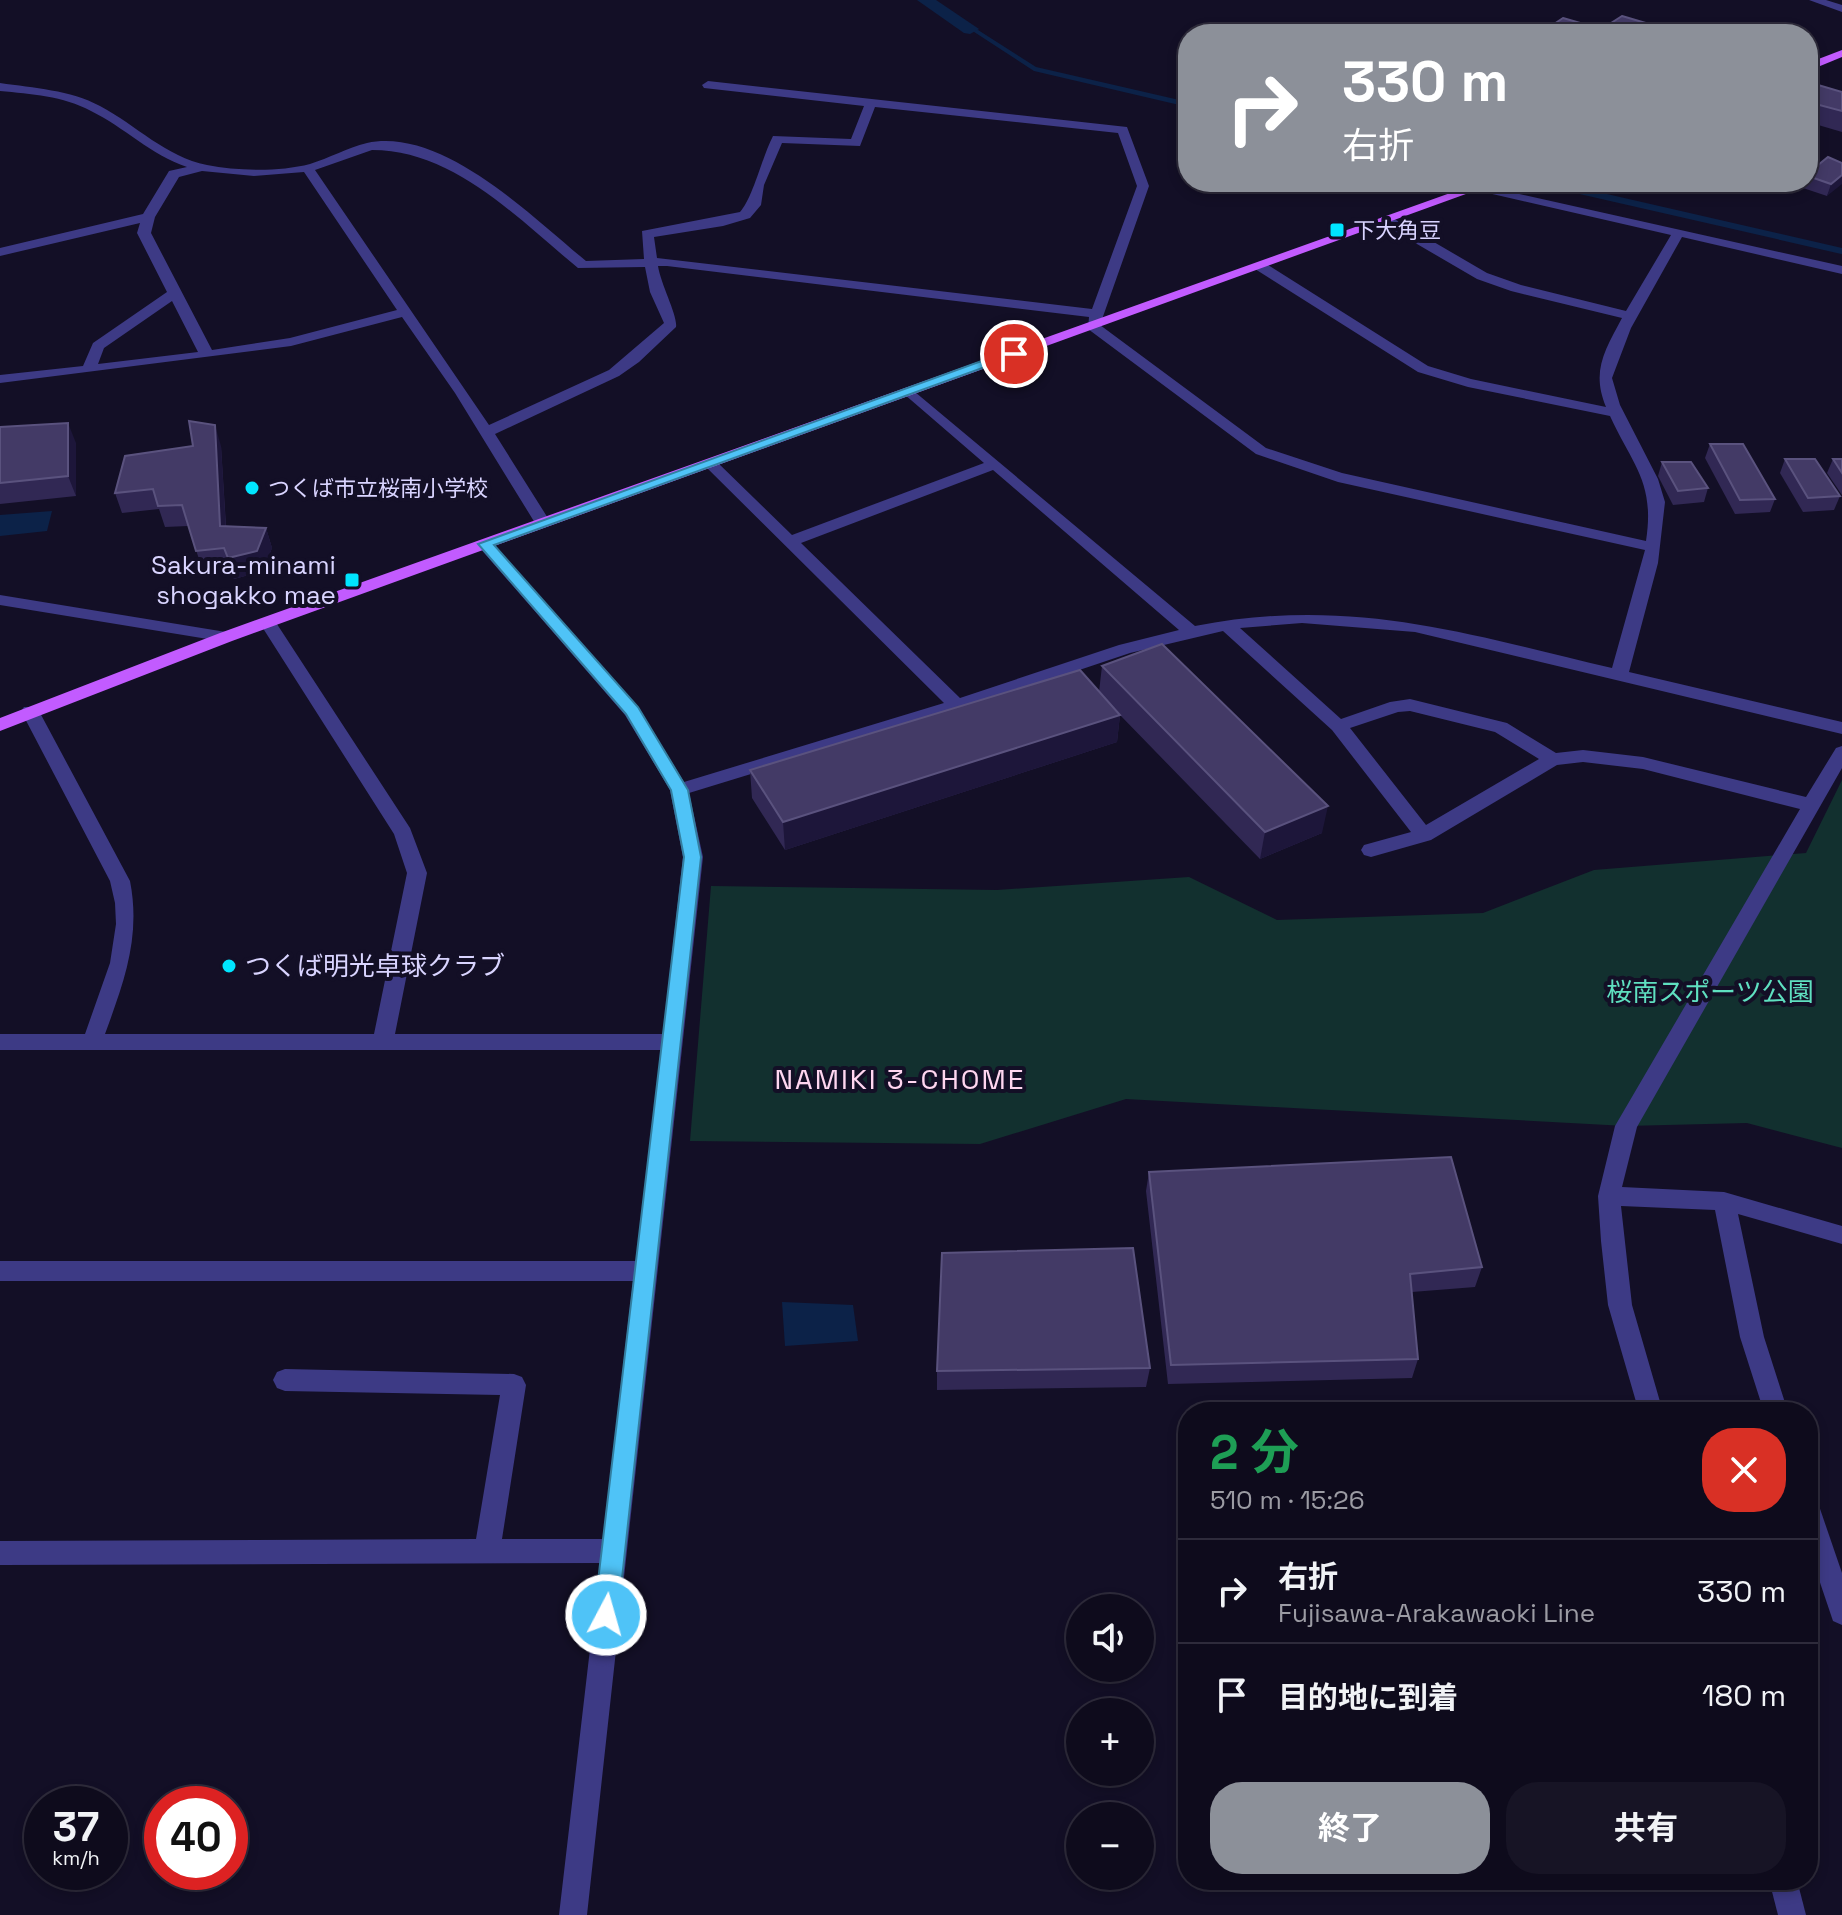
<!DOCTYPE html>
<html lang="ja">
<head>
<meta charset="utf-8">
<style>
  body { margin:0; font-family:"Space Grotesk","Noto Sans JP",sans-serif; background:#171425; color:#f1f3f6; height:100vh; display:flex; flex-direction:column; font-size:30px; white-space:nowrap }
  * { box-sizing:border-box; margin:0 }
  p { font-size:26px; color:#9b9ba3 }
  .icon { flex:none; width:44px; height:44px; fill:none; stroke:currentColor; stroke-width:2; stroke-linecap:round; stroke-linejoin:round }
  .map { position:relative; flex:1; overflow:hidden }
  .panel { position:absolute; left:1178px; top:1402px; width:640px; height:488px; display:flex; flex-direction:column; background:#0e0b1c; border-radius:32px; box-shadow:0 4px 12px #0003,0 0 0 2px #2e2b3b }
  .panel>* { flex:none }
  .top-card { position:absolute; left:1178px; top:24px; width:640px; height:168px; border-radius:32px; box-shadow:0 4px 12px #0003,0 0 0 2px #2e2b3b; background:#8c9099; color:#fff; overflow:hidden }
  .tools { position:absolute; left:1066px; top:1594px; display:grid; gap:16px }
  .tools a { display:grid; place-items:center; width:88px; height:88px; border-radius:50%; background:#0e0b1c; box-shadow:0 4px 12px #0003,0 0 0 2px #2e2b3b; font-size:40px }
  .speed { position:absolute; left:24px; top:1786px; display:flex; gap:16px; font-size:40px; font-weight:700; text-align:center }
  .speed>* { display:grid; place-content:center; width:104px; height:104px; border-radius:50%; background:#0e0b1c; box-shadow:0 4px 12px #0003,0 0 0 2px #2e2b3b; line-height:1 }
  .speed small { font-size:20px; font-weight:400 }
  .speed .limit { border:12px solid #d22; background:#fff; color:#111 }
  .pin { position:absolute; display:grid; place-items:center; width:68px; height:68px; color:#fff; margin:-34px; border:4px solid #fff; border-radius:50%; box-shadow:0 2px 8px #0007 }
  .me { position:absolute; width:88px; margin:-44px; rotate:6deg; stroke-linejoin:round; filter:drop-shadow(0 0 6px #0008) }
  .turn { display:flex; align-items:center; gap:28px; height:168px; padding:0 32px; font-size:36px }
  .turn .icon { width:104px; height:104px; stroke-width:2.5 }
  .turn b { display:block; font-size:56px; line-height:68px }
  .round { display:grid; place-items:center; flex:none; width:84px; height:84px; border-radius:32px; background:#171425 }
  .head { display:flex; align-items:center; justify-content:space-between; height:136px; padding:0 32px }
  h1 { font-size:48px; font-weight:700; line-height:60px; color:#1e9e55 }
  .button { display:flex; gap:16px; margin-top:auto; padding:16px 32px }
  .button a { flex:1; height:92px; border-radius:32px; background:#8c9099; color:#fff; font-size:32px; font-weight:700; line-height:92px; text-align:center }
  .button a+a { background:#171425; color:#f1f3f6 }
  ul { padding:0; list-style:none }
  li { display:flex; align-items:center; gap:24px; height:104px; padding:0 32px; border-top:2px solid #2e2b3b }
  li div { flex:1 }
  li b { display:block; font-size:30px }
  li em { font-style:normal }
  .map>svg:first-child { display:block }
  .green { fill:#12302f }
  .water { fill:#0c2248 }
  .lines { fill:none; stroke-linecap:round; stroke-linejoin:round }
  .stream { stroke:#0c2248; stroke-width:6 }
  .canal { fill:#0c2248; fill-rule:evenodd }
  .minor { fill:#3d3a85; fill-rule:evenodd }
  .major { fill:#c25bff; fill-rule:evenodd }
  .wall { fill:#312854 }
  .shaded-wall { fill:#1d163a }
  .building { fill:#433a66; stroke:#5a527e; stroke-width:2 }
  .route { fill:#4fc3f7; stroke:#337fa1; stroke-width:2 }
  .poi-dot { fill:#00e5ff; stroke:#130f26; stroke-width:3 }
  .labels { text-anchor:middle; stroke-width:8; stroke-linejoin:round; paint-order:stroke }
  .far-poi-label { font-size:22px; fill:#d9d4ff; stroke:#130f26; text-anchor:start }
  .poi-label { font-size:26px; fill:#d9d4ff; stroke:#130f26; text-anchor:end }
  .park-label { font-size:26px; fill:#5fe0c0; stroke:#130f26 }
  .neighbourhood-label { font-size:28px; letter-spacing:2px; fill:#ffd6f0; stroke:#130f26 }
</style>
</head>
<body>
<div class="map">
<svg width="1842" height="1915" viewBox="0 0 1842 1915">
  <rect width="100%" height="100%" fill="#130f26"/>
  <!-- green -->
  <polygon class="green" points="1842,780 1842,1148 1747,1123 1626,1126 1126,1099 980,1144 690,1141 711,886 997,890 1189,877 1277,920 1483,913 1594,870 1806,853"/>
  <!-- water -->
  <g class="water">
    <polygon points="925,0 931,0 1036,67 1188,102 1188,107 1034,71"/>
    <polygon points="52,511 47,531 0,536 0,515"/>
    <polygon points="782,1302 853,1305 858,1341 785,1346"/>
  </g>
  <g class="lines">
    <!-- stream -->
    <polyline class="stream" points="1567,188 1842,251"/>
    <!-- canal -->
    <polygon class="canal" points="917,0 936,0 979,29 970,34 964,33"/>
    <!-- minor -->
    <g class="minor">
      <polygon points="1809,0 1826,0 1842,5 1842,12"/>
      <path d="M708 81 1127 127 1149 186 1100 325 1266 448 1342 473 1646 541C1655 482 1633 466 1610 416L1468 387 1418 372 1255 269V263H1265L1428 366 1471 379 1606 407C1591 371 1605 350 1622 318L1511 291 1477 279 1381 223V217H1391L1487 273 1521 285 1626 311 1671 235 1475 190V184L1842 266V274L1682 237 1631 328 1612 378 1620 405 1658 479 1665 502 1658 563 1629 672 1842 722V734L1415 632 1302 623 1240 628 1341 719 1390 702 1410 699 1507 723 1556 753 1583 750 1643 757 1806 797 1836 748 1842 746V768L1637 1127 1622 1187 1724 1192 1842 1226V1244L1738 1214 1764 1337 1788 1412H1764L1740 1337 1715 1210 1621 1206 1632 1305 1663 1412H1639L1608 1305 1601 1241 1598 1196 1615 1126 1800 809 1643 769 1583 762 1557 765 1431 840 1371 857 1364 855 1361 850 1364 845 1411 832 1332 730 1223 631 1130 653 963 709 689 793 703 857 587 1915H559L600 1563 0 1565V1541L476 1539 500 1395 285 1391 277 1388 273 1380 277 1372 285 1369 514 1374 522 1377 526 1385 502 1539H603L633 1281H0V1261H636L661 1050H0V1034H85L110 963 116 924 115 903 110 881 21 711 24 707H36L39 711 130 881C141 937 124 982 105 1034H374L407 873 394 834 259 622 267 617 273 618 410 828 427 873 395 1034H663L683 857 670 790 625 715 479 547V541H491L638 707 684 782 944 703 703 464 711 459 716 461 792 535 984 463 904 394 902 391 909 387 1195 626C1350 596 1464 633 1612 668L1645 550 1338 482 1256 454 1088 329 1089 317 667 266H658C661 285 678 316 676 327L639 362 619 376 495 434 551 523 543 528 535 523 455 393 402 317 291 346 0 383V375L83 366 93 343 167 292 137 233 140 223 0 256V248L143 214 169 171 187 167C151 155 124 127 91 111 63 96 31 94 0 91V83C34 88 70 90 100 106 136 125 166 157 207 165 238 171 279 172 310 164 329 158 347 148 367 143 443 127 532 217 586 261L644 259 642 231 740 212C753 198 762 157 773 136L851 139 864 106 704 88 702 85ZM875 107 1118 133 1137 186 1092 309 657 258 654 237 723 226 750 218 761 205 764 185 782 143 860 146ZM372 150C454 150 518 219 578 268L645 267 650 292 664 323 609 370 489 425 315 170ZM202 171 254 176 304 172 397 310 290 338 212 350 151 233 155 217 179 177ZM172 301 198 352 98 364 104 348ZM993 470 1179 630 1119 645 960 698 801 543ZM1410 711 1495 732 1539 759 1426 825 1350 728 1398 712Z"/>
      <polygon points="0,595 226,632 235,637 226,642 0,605"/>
      <polygon points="1808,1496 1817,1500 1842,1573 1842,1625 1833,1621 1808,1547"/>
      <polygon points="1769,1880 1797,1880 1806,1915 1778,1915"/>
    </g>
    <!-- major -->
    <g class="major">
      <polygon points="1842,50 1842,57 1808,71 1808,63"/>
      <polygon points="1481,182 1499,182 232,641 0,731 0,718 220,633"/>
    </g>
  </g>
  <!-- wall -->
  <g class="wall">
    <polygon points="1605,27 1683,34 1603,34"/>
    <polygon points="1808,82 1842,92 1842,132 1808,122"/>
    <polygon points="1808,161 1818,165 1842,163 1827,196 1785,182 1808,182"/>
    <polygon points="0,427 76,443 76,496 0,504"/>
    <polygon points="1710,444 1775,499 1770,512 1735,514 1705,458"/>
    <polygon points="193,446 221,446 226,526 266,528 272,548 263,571 234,579 230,568 203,571 188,526 165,527 159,509 122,513 115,493"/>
    <polygon points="1785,459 1840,496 1834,510 1803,512 1780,473"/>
    <polygon points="1833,459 1842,459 1842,495 1827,473"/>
    <polygon points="1662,462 1708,488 1704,502 1673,505 1658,476"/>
    <polygon points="1102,666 1322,833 1260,859 1120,715 1117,742 785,850 752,798 750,770 1099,692"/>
    <polygon points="1149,1172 1482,1267 1475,1287 1412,1292 1418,1359 1412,1378 1168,1384 1146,1191"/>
    <polygon points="1150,1368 1146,1387 937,1390 937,1371"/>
  </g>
  <!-- shaded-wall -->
  <g class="shaded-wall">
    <polygon points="1591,26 1589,34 1579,34"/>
    <polygon points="1842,175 1842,184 1827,196 1831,184"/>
    <polygon points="68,423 76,443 76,496 68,476"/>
    <polygon points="215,425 221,446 227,547 220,526"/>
    <polygon points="266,528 272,548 263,571 234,579 228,558"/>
    <polygon points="1120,715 1117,742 785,850 783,822"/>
    <polygon points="1328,806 1322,833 1260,859 1265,832"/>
  </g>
  <!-- building -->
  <g class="building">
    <polygon points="1622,16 1683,34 1628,34 1605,27"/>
    <polygon points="1563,18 1591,26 1579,34 1539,34"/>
    <polygon points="1808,82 1842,92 1842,111 1808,102"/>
    <polygon points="1828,157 1842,163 1842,175 1831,184 1808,176 1808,161 1818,165"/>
    <polygon points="189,421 215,425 220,526 266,528 257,551 228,558 224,548 196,551 182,505 158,506 153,489 115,493 125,456 193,446"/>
    <polygon points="68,423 68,476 0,483 0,427"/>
    <polygon points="1710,444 1743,444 1775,499 1740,500"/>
    <polygon points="1785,459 1815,459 1840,496 1808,498"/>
    <polygon points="1833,459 1842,459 1842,473"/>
    <polygon points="1662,462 1691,462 1708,488 1678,491"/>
    <polygon points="1162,644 1328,806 1265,832 1102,666"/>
    <polygon points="1080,670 1120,715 783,822 750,770"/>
    <polygon points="1451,1157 1482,1267 1410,1274 1418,1359 1171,1365 1149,1172"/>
    <polygon points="1133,1248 1150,1368 937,1371 942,1253"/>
  </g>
  <!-- route -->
  <polygon class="route" points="1009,351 1021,354 494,545 638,707 688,790 701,857 618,1615 614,1623 606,1626 597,1623 594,1615 684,857 671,790 626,714 478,544"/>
  <!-- markers -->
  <g class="poi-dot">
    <rect x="1329" y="222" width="16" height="16" rx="4"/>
    <circle cx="252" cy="488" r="8"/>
    <rect x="344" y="572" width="16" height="16" rx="4"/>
    <circle cx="229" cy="966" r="8"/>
  </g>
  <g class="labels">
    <!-- far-poi labels -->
    <g class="far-poi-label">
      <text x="1353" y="238">下大角豆</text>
      <text x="268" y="496">つくば市立桜南小学校</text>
    </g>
    <!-- poi labels -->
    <g class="poi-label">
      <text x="336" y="574">Sakura-minami<tspan x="336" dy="30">shogakko mae</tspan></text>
      <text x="245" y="975" text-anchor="start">つくば明光卓球クラブ</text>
    </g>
    <!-- park labels -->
    <g class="park-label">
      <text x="1710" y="1001">桜南スポーツ公園</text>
    </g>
    <!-- neighbourhood labels -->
    <g class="neighbourhood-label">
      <text x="900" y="1089">NAMIKI 3-CHOME</text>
    </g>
  </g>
</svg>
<div class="tools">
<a><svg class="icon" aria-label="sound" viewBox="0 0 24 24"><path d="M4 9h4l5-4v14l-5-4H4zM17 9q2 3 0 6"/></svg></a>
<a>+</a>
<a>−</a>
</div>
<div class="speed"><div>37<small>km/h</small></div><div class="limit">40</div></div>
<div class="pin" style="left:1014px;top:354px;background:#d93025"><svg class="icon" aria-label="arrive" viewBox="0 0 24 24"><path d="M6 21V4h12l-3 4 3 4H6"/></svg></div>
<svg class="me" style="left:606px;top:1615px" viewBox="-20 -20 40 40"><circle r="17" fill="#4fc3f7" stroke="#fff" stroke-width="3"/><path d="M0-11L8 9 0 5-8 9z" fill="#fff"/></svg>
<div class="top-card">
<div class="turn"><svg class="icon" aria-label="right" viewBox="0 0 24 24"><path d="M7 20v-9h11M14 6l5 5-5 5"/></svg><div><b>330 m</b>右折</div></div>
</div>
<section class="panel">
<div class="head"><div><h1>2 分</h1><p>510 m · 15:26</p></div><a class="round" style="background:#d93025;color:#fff"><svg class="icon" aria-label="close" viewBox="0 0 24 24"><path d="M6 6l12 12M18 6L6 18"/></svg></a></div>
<ul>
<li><svg class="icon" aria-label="right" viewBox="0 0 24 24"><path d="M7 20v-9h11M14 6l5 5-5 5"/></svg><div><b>右折</b><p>Fujisawa-Arakawaoki Line</p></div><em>330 m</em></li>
<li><svg class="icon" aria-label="arrive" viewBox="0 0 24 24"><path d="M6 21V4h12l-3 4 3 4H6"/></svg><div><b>目的地に到着</b></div><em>180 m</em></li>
</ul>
<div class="button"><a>終了</a><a>共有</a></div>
</section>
</div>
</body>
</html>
